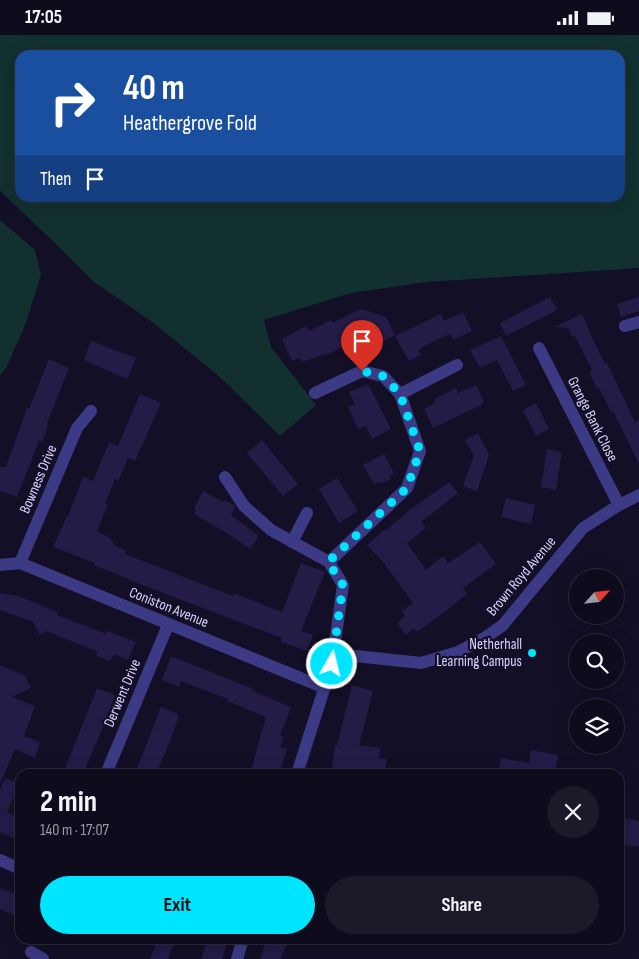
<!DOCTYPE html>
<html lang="en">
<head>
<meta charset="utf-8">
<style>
  body { margin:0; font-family:"Sofia Sans Condensed",sans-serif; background:#1c1929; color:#f1f3f6; height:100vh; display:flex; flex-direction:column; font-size:19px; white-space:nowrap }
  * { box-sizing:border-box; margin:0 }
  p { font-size:16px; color:#9b9ba3 }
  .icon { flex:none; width:28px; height:28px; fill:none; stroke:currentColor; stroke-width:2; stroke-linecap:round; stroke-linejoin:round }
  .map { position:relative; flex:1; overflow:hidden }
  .details { position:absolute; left:15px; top:734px; width:609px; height:175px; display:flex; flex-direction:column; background:#0e0b1c; border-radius:15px; box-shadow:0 5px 20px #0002,0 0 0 1px #2e2b3b }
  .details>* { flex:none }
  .banner { position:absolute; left:15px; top:15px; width:610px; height:152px; border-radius:15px; box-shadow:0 5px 20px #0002,0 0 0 1px #2e2b3b; background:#1a4fa0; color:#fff; overflow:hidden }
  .needle { width:32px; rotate:63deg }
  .tools { position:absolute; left:569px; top:534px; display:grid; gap:10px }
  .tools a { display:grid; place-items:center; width:55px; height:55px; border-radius:50%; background:#0e0b1c; box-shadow:0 5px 20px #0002,0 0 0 1px #2e2b3b; font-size:25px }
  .pin { position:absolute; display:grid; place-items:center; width:42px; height:42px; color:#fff; margin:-51px -21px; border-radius:50% 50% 50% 0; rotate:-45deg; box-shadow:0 0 5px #0007 }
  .pin .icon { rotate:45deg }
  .me { position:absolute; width:55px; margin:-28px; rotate:8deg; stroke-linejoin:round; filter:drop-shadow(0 0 4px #0008) }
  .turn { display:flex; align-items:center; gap:18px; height:105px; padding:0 25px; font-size:22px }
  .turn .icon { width:65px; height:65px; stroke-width:2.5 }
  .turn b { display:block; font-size:35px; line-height:42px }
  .then { display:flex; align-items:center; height:48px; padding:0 25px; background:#0003; gap:10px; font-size:19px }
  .round { display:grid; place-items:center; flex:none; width:52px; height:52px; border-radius:26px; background:#1c1929 }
  .head { display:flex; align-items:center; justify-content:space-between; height:85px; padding:0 25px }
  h1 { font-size:30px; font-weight:700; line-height:38px }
  .button { display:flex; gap:10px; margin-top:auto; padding:10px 25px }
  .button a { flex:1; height:58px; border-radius:30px; background:#00e5ff; color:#111; font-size:20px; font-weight:700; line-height:58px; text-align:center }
  .button a+a { background:#1c1929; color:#f1f3f6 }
  .status { display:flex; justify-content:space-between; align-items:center; height:35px; padding:0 25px; background:#0e0b1c; direction:ltr }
  .status svg { height:14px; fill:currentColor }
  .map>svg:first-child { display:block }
  .green { fill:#12302f; fill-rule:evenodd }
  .building { fill:#241b47 }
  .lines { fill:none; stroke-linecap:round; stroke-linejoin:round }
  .minor { stroke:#3d3a85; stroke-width:12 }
  .route { stroke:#00e5ff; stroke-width:9; stroke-dasharray:0 16.2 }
  .poi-dot { fill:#00e5ff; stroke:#130f26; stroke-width:2 }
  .labels { text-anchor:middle; stroke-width:4.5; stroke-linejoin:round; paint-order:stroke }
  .street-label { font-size:15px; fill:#d9d4ff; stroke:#130f26 }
  .poi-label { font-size:15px; fill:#d9d4ff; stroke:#130f26; text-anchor:end }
</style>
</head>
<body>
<div class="status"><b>17:05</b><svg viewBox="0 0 49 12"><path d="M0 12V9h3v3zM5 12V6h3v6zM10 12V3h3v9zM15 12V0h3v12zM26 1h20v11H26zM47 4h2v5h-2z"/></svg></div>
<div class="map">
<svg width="639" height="924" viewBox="0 0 639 924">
  <rect width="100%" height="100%" fill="#130f26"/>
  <!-- green -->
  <g class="green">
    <path d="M0 0H639V233L427 247 351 258 264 285 271 312 316 370 280 401 220 342 151 286 94 247 56 209 0 156ZM20 20H620V162H20Z"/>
    <polygon points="0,185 35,215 41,240 26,288 6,333 0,340"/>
  </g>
  <!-- building -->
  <g class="building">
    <polygon points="550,262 557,275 506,301 500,288"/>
    <polygon points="639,262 639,276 621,282 617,269"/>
    <polygon points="361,274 386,282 395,300 374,311 367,298 327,320 326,319 302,327 300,323 292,326 282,304 306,291 309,296 331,285 332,288"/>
    <polygon points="463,277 472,296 453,305 450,299 430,308 418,315 421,320 409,326 395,301 441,279 444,286"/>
    <polygon points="582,279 589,295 588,294 605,329 607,328 635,387 639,385 639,429 613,376 611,377 599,353 597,354 589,337 592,335 575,301 572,302 568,293 554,292"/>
    <polygon points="501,301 526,350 513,356 497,325 480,333 470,315"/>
    <polygon points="91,306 136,323 127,344 84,325"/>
    <polygon points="49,324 69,333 47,388 48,389 46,397 42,407 39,406 17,462 0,456 0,432 6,432 22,387 27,373 29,374"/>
    <polygon points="368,349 391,394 372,404 366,391 358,394 348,372 355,369 349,357"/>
    <polygon points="476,350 483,364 483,369 433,393 424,374 435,368 434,364 456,353 458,358"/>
    <polygon points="140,359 161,368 135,426 128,423 119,445 115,444 105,469 108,470 97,496 110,503 115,511 126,515 125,519 233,561 234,558 282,577 301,528 325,537 301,596 313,600 307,616 281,607 282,603 129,545 129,544 94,530 95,528 53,512 67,481 68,481 83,442 93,446 109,407 118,411"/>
    <polygon points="536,368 549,394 536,401 523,375"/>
    <polygon points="478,398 489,420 477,456 463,451 474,421 465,405"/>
    <polygon points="262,405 298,449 283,461 247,418"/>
    <polygon points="547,414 562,417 556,455 541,452"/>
    <polygon points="384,419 394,438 389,441 391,444 380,449 379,447 374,449 363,430"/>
    <polygon points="337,443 358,476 339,488 319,454"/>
    <polygon points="449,447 458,458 421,487 426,493 407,508 426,535 443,521 448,528 480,507 496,529 463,553 467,559 438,582 417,597 414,593 406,600 397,588 405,581 402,576 413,568 383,527 367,510 384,495 385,496 411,474"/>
    <polygon points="203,456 223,467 225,465 233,470 235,472 231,480 259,501 250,514 230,500 194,479 196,475 194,473"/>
    <polygon points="506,463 535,470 531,489 501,482"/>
    <polygon points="0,558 18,561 58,577 57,580 106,599 107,596 136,607 128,625 114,619 110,626 96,621 98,617 46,596 40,600 33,587 0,575"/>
    <polygon points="171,621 253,654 252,656 291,672 280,701 284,702 280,712 287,714 279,739 250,739 266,682 227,666 228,664 181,646 179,652 162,645"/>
    <polygon points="0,630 25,641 31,653 12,662 35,671 24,701 40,707 35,723 15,714 0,749"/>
    <polygon points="352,650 373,656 359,710 380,713 379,723 387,724 385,738 363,735 362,738 332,733 335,710 337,710"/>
    <polygon points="97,653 115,660 102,694 83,739 63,739"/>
    <polygon points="161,672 178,679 178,684 169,708 156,739 135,739"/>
    <polygon points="531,715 558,720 555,739 498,739 501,723 529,728"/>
    <polygon points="5,743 20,749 7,777 20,783 20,806 0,797 0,755"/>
    <polygon points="619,782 639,786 639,812 619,809"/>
    <polygon points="0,853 20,861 20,883 0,874"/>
    <polygon points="158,904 175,904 168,924 150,924"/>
    <polygon points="208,904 228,904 222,924 201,924"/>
    <polygon points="267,904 278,904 287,907 281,924 260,924"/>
  </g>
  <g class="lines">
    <!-- minor -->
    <g class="minor">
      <polyline points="625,291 639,287"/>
      <polyline points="539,313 619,470"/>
      <polyline points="315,358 362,336 383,341 400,359 420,416 407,453 329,527"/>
      <polyline points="400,359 457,330"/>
      <polyline points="225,442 244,471 271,495 329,527 343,550 332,629 297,739"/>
      <polyline points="292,507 307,478"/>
      <polyline points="20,528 77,393 91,376"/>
      <polyline points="0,530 20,528 325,653"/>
      <polyline points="332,629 346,620 421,628 458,617 486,602 503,590 583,493 619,470 639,460"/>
      <polyline points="106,739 168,590"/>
      <polyline points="0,825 20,834"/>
      <polyline points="31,917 43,924"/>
      <polyline points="237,924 243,904"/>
    </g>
  </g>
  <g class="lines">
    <!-- route -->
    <polyline class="route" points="332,629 343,550 328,527 407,453 420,416 400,359 383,341 362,336"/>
  </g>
  <!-- markers -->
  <circle class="poi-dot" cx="532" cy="618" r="5"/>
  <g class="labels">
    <!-- street labels -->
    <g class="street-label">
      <text transform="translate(593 384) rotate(63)" y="5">Grange Bank Close</text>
      <text transform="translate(38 444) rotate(-67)" y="5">Bowness Drive</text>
      <text transform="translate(521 541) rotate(-50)" y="5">Brown Royd Avenue</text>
      <text transform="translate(169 572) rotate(22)" y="5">Coniston Avenue</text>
      <text transform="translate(122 658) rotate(-67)" y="5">Derwent Drive</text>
    </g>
    <!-- poi labels -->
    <g class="poi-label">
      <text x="522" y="614">Netherhall<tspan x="522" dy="17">Learning Campus</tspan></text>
    </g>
  </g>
</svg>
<div class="tools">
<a><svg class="needle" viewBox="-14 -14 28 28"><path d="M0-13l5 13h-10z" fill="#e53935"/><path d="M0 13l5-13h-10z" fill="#9b9ba3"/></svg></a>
<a><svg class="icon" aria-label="search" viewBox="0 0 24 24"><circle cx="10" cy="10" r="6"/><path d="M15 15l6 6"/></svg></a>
<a><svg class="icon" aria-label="layers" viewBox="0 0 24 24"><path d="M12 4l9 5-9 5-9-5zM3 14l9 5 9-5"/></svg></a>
</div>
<div class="pin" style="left:362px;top:336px;background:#d93025"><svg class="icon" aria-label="arrive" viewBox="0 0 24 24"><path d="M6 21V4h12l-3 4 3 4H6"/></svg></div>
<svg class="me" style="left:332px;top:629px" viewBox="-20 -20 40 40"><circle r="17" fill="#00e5ff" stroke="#fff" stroke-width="3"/><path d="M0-11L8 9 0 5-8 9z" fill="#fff"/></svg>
<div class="banner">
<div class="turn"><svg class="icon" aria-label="right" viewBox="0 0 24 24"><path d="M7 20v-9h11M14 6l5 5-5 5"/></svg><div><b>40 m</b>Heathergrove Fold</div></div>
<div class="then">Then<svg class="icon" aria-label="arrive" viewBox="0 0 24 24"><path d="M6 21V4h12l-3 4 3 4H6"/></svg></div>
</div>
<section class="details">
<div class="head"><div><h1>2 min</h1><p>140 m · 17:07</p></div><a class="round"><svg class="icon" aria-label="close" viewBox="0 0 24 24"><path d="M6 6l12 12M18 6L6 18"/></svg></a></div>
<div class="button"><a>Exit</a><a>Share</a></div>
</section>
</div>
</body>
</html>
